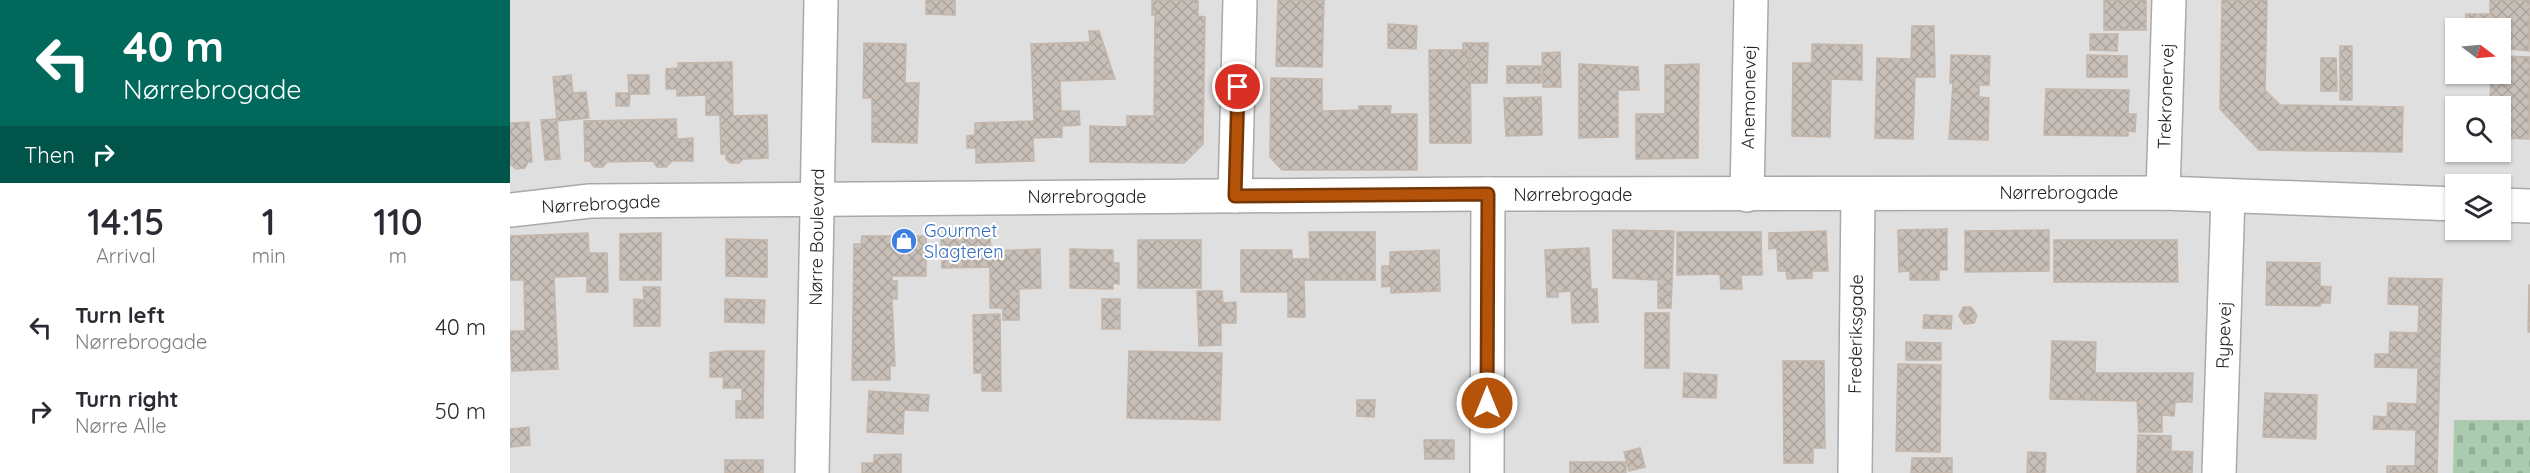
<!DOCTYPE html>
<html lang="en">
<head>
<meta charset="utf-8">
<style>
  body { margin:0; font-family:Quicksand,sans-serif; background:#f7f7f7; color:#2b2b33; height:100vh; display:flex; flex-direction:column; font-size:22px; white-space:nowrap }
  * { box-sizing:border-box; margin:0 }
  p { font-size:20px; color:#7c7c81 }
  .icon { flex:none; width:33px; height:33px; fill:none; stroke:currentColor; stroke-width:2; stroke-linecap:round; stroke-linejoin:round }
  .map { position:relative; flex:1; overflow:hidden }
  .sheet { display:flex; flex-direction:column; background:#fff; width:510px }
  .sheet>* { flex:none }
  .top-card { background:#00695c; color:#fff; overflow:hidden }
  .needle { width:39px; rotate:106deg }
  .controls { position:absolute; left:1935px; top:18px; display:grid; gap:12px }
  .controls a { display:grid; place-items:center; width:66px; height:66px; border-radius:0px; background:#fff; box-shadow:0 2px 4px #0004; font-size:30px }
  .pin { position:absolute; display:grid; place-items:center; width:51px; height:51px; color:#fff; margin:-26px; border:3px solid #fff; border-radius:50%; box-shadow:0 2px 6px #0007 }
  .me { position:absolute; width:66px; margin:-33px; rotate:0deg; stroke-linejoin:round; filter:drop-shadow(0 0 4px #0008) }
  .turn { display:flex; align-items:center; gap:21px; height:126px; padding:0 24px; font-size:27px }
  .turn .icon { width:78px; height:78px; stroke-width:2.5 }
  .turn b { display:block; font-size:42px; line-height:51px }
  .then { display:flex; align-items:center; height:57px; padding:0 24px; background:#0003; gap:12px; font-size:22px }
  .eta { display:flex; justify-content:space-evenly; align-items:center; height:102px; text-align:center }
  .eta b { font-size:36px; font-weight:600; line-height:42px }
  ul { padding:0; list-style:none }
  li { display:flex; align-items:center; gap:18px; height:84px; padding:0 24px }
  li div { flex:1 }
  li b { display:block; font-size:22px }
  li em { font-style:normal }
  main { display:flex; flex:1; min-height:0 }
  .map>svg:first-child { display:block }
  .residential { fill:#e0dfdf; fill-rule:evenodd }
  .cemetery { fill:url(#cemetery-stones) }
  .building { fill:url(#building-cross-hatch); stroke:#c4b6ab; stroke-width:1.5 }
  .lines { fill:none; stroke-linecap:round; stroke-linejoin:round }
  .minor-casing { stroke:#a9a9a9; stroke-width:36 }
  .minor { stroke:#fff; stroke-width:33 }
  .route-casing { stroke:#753606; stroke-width:15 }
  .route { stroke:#b45309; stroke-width:10 }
  .labels { text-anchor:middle; stroke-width:4.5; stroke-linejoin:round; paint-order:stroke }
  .street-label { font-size:18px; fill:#222; stroke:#fff }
  .shop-label { font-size:18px; fill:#366cbe; stroke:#fff; text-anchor:start }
</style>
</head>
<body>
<main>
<section class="sheet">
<div class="top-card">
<div class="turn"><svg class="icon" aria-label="left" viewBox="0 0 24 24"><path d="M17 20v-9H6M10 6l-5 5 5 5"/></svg><div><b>40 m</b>Nørrebrogade</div></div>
<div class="then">Then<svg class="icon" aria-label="right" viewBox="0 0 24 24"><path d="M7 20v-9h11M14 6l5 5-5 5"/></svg></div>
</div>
<div class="eta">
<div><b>14:15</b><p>Arrival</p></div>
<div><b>1</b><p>min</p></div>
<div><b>110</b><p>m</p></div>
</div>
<ul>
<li><svg class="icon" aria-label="left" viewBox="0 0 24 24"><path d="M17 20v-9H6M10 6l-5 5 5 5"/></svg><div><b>Turn left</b><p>Nørrebrogade</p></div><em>40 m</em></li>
<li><svg class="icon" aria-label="right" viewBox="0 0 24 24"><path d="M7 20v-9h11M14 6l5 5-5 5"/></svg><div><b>Turn right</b><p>Nørre Alle</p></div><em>50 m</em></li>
</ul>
</section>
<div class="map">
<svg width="2020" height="473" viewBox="0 0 2020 473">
  <defs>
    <pattern id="cemetery-stones" width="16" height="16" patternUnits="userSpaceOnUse" patternTransform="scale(1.5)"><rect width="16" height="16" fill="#aacbaf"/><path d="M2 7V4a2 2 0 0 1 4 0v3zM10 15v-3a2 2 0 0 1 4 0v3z" fill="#92ae96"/></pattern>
    <pattern id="building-cross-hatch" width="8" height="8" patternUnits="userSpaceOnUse" patternTransform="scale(1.5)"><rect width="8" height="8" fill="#c7bfb8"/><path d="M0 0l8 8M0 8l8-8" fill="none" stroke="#aba49e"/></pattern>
  </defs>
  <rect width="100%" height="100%" fill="#f2efe9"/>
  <!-- residential -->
  <path class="residential" d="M0 0H2020V473H0ZM1946 28H1990V74H1946ZM1946 106H1990V152H1946ZM1946 184H1990V230H1946Z"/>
  <!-- cemetery -->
  <polygon class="cemetery" points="1944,420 2020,420 2020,473 1943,473"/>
  <!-- building -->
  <g class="building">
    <polygon points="416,0 445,0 445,15 416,14"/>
    <polygon points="642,0 688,0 688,16 695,17 693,144 674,163 580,162 580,126 617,127 617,116 644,116 645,15 642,15"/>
    <polygon points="768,0 814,0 812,67 766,66"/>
    <rect x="1594" y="0" width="42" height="30"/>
    <polygon points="1712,0 1757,0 1755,90 1770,105 1893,107 1892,152 1749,150 1710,109"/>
    <polygon points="1980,0 2020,0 2019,51 1990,48 1990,28 1955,28 1956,14 1980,14"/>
    <polygon points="878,24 907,26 906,49 878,48"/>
    <polygon points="1402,26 1424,26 1425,77 1405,77 1403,139 1365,138 1367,58 1401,59"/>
    <polygon points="579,31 589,31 605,79 550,81 551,111 569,111 570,125 552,126 552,137 523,138 524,161 466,163 466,148 457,148 457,136 465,135 465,123 524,121 521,44 580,42"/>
    <polygon points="1580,34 1608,34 1607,51 1580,50"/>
    <polygon points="354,43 396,44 395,83 409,83 407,143 362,142 362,98 353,98"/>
    <polygon points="953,43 978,43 977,83 959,83 960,50 953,50"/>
    <polygon points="1302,44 1352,45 1352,80 1321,79 1320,137 1282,136 1283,63 1302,63"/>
    <rect x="1830" y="46" width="12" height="54"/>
    <polygon points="919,50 960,50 961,143 920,143"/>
    <polygon points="1050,52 1051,87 1033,87 1032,53"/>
    <polygon points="1441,55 1480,56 1479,85 1469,85 1469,97 1479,98 1478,140 1439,139 1443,83 1440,83"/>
    <polygon points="1577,55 1617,56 1617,77 1577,77"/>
    <polygon points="1990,56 2020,57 2019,139 1990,138 1990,106 1980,106 1981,74 1990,74"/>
    <polygon points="1811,58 1826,58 1827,91 1811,91"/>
    <polygon points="222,62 223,116 257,115 258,158 233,159 229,163 220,163 216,159 216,154 211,154 210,115 196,115 196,95 167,96 167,89 156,89 156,69 168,68 168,63"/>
    <polygon points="1069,64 1128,67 1129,90 1108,90 1108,137 1069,138"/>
    <polygon points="1189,64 1188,158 1126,159 1126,114 1155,114 1155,65"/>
    <rect x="997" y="66" width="34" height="17"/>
    <polygon points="61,75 63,93 76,92 79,118 47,121 43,77"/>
    <polygon points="118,75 139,75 139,94 120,94 119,106 106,106 106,93 119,93"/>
    <polygon points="761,78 812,79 812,111 849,110 849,106 881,106 880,114 907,114 907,170 772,170 760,157"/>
    <polygon points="1536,89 1619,90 1618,114 1626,114 1625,132 1618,131 1618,136 1534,135"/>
    <polygon points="1031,97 1032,135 996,136 994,98"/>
    <polygon points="47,119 50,159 35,160 31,120"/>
    <polygon points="166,119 167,139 183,138 183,161 162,161 156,167 147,167 143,161 97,162 93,167 84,167 80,161 75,161 74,121"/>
    <polygon points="19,122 22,162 18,162 15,168 6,169 0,164 0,123"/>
    <polygon points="1437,229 1437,270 1429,270 1429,280 1400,280 1400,271 1389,272 1388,230"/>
    <polygon points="1103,230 1164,231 1161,308 1148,308 1148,280 1103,278"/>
    <polygon points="1539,230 1539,271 1455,272 1455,231"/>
    <polygon points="1316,231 1318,271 1302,271 1302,278 1277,279 1276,271 1268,271 1267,248 1259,249 1259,233"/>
    <polygon points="799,232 865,232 865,280 794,280 795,317 778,317 778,292 731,292 731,250 782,250 782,259 800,259"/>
    <polygon points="1167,232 1251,232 1252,275 1231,275 1232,289 1211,289 1210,274 1167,275"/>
    <polygon points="78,233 79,253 97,253 98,292 77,292 77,276 44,277 48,369 2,371 0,331 15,331 14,280 0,280 0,236"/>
    <polygon points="151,233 151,280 110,280 110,234"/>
    <polygon points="352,236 416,236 416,276 382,276 382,281 387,281 387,299 382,299 385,366 380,366 380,380 342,380 344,244 351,244"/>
    <polygon points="480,237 481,251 530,249 531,288 509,289 509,320 493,320 493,308 480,308 480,267 432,268 431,238"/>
    <polygon points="216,239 257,240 257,277 216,276"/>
    <rect x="628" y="240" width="63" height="48"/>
    <polygon points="1544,240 1667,240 1668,282 1544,282"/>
    <polygon points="1079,248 1081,289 1087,289 1088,322 1062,323 1061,291 1048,292 1048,297 1037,297 1035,250"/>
    <polygon points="560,249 603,250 603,263 609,263 609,284 603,283 603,289 560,288"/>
    <polygon points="929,250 930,291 881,293 881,286 872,287 872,266 880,266 880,252"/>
    <polygon points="1757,262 1810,263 1810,286 1821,287 1820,303 1811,303 1810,306 1756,305"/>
    <polygon points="1879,278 1932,279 1927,473 1877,473 1877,466 1905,466 1906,430 1863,429 1864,416 1877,417 1878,403 1907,404 1908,368 1865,367 1865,354 1879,354 1880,332 1908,333 1909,305 1878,304"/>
    <polygon points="2019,285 2020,285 2020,332 2018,332"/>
    <polygon points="133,287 150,287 150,326 124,326 124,299 134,300"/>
    <polygon points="687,291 712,291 713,303 726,302 726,323 711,323 711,345 689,346"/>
    <polygon points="215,299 255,300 254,323 215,322"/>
    <rect x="592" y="299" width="18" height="30"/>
    <polygon points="1453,307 1461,307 1467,315 1464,323 1454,324 1449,316"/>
    <rect x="1135" y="313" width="24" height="55"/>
    <polygon points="490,314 491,391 472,391 472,373 464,373 463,315"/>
    <polygon points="1414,315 1442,316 1441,329 1413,328"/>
    <polygon points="1542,341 1586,342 1585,373 1683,373 1682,402 1665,402 1664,416 1652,415 1652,432 1629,432 1627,401 1540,399"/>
    <polygon points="1396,342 1431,343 1431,360 1396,360"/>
    <polygon points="214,351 254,351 253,418 226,418 226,401 232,401 232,388 213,388 214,377 200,377 200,353"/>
    <polygon points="619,351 712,353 710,420 617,418"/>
    <polygon points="1273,361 1314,361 1315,448 1303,448 1303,463 1274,463"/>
    <polygon points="1388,364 1431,365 1430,452 1386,451"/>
    <polygon points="1174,373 1207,375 1206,398 1173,397"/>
    <polygon points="359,391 419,395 418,411 394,410 393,434 357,432"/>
    <polygon points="1755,393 1807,395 1806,439 1753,437"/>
    <polygon points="847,400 865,400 864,417 847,416"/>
    <polygon points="19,427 20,445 0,447 0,429"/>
    <polygon points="1628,435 1661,436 1661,451 1683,452 1682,473 1627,473"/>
    <polygon points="914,440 944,440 944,459 915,459"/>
    <polygon points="1130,448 1135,467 1119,471 1114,452"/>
    <polygon points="1518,452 1536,453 1535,473 1517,473"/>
    <polygon points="391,454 391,473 352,473 352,463 364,463 364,455"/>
    <polygon points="1402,458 1442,458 1442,473 1401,473"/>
    <rect x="215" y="460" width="38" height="13"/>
    <rect x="1060" y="462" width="56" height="11"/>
  </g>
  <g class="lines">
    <!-- minor casing -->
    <g class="minor-casing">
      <g id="minor">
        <polyline points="1653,193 1659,0"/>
        <polyline points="1237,195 1241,0"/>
        <polyline points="725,196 730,0"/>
        <polyline points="1990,205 2020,206"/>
        <polyline points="0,210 80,201 968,194 1653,193 1946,204"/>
        <polyline points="302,473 311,0"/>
        <polyline points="977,473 978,194"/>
        <polyline points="1345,473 1348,195"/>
        <polyline points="1709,473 1718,196"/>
      </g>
    </g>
    <!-- minor -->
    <use href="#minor" class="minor"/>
  </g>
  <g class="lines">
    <!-- route casing -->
    <g class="route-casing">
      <polyline id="route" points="728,87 725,196 978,194 977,403"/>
    </g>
    <!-- route -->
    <use href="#route" class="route"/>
  </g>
  <!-- icons -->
  <defs>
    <g id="shop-disc" transform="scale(1.35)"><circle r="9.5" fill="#3f7fe0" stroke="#fff"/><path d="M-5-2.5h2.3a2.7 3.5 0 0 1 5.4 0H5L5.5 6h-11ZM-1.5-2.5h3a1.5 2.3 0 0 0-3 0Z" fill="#fff"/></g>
  </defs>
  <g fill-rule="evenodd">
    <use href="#shop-disc" x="394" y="241"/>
  </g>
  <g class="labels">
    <!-- street labels -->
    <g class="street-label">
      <text transform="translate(1656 96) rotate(-88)" y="6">Trekronervej</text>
      <text transform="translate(1239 97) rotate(-89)" y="6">Anemonevej</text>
      <text x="1549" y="199">Nørrebrogade</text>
      <text x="1063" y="201">Nørrebrogade</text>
      <text x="577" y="203">Nørrebrogade</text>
      <text transform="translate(91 204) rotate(-3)" y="6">Nørrebrogade</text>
      <text transform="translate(307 237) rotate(-89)" y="6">Nørre Boulevard</text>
      <text transform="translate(1346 334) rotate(-89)" y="6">Frederiksgade</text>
      <text transform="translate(1714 335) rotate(-88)" y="6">Rypevej</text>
    </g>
    <!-- shop labels -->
    <g class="shop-label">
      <text x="414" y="237">Gourmet<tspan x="414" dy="21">Slagteren</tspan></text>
    </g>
  </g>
</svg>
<div class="controls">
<a><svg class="needle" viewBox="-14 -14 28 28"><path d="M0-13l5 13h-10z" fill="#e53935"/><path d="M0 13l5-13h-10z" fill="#7c7c81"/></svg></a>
<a><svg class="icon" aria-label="search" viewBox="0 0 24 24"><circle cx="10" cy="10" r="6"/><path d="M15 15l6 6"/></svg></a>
<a><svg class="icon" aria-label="layers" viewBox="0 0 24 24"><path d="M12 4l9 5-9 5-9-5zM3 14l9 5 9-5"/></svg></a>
</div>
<div class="pin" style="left:728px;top:87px;background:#d93025"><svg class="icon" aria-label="arrive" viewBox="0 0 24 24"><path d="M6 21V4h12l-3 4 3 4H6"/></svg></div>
<svg class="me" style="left:977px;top:403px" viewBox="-20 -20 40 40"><circle r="17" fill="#b45309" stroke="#fff" stroke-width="3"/><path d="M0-11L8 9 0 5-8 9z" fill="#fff"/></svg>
</div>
</main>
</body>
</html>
